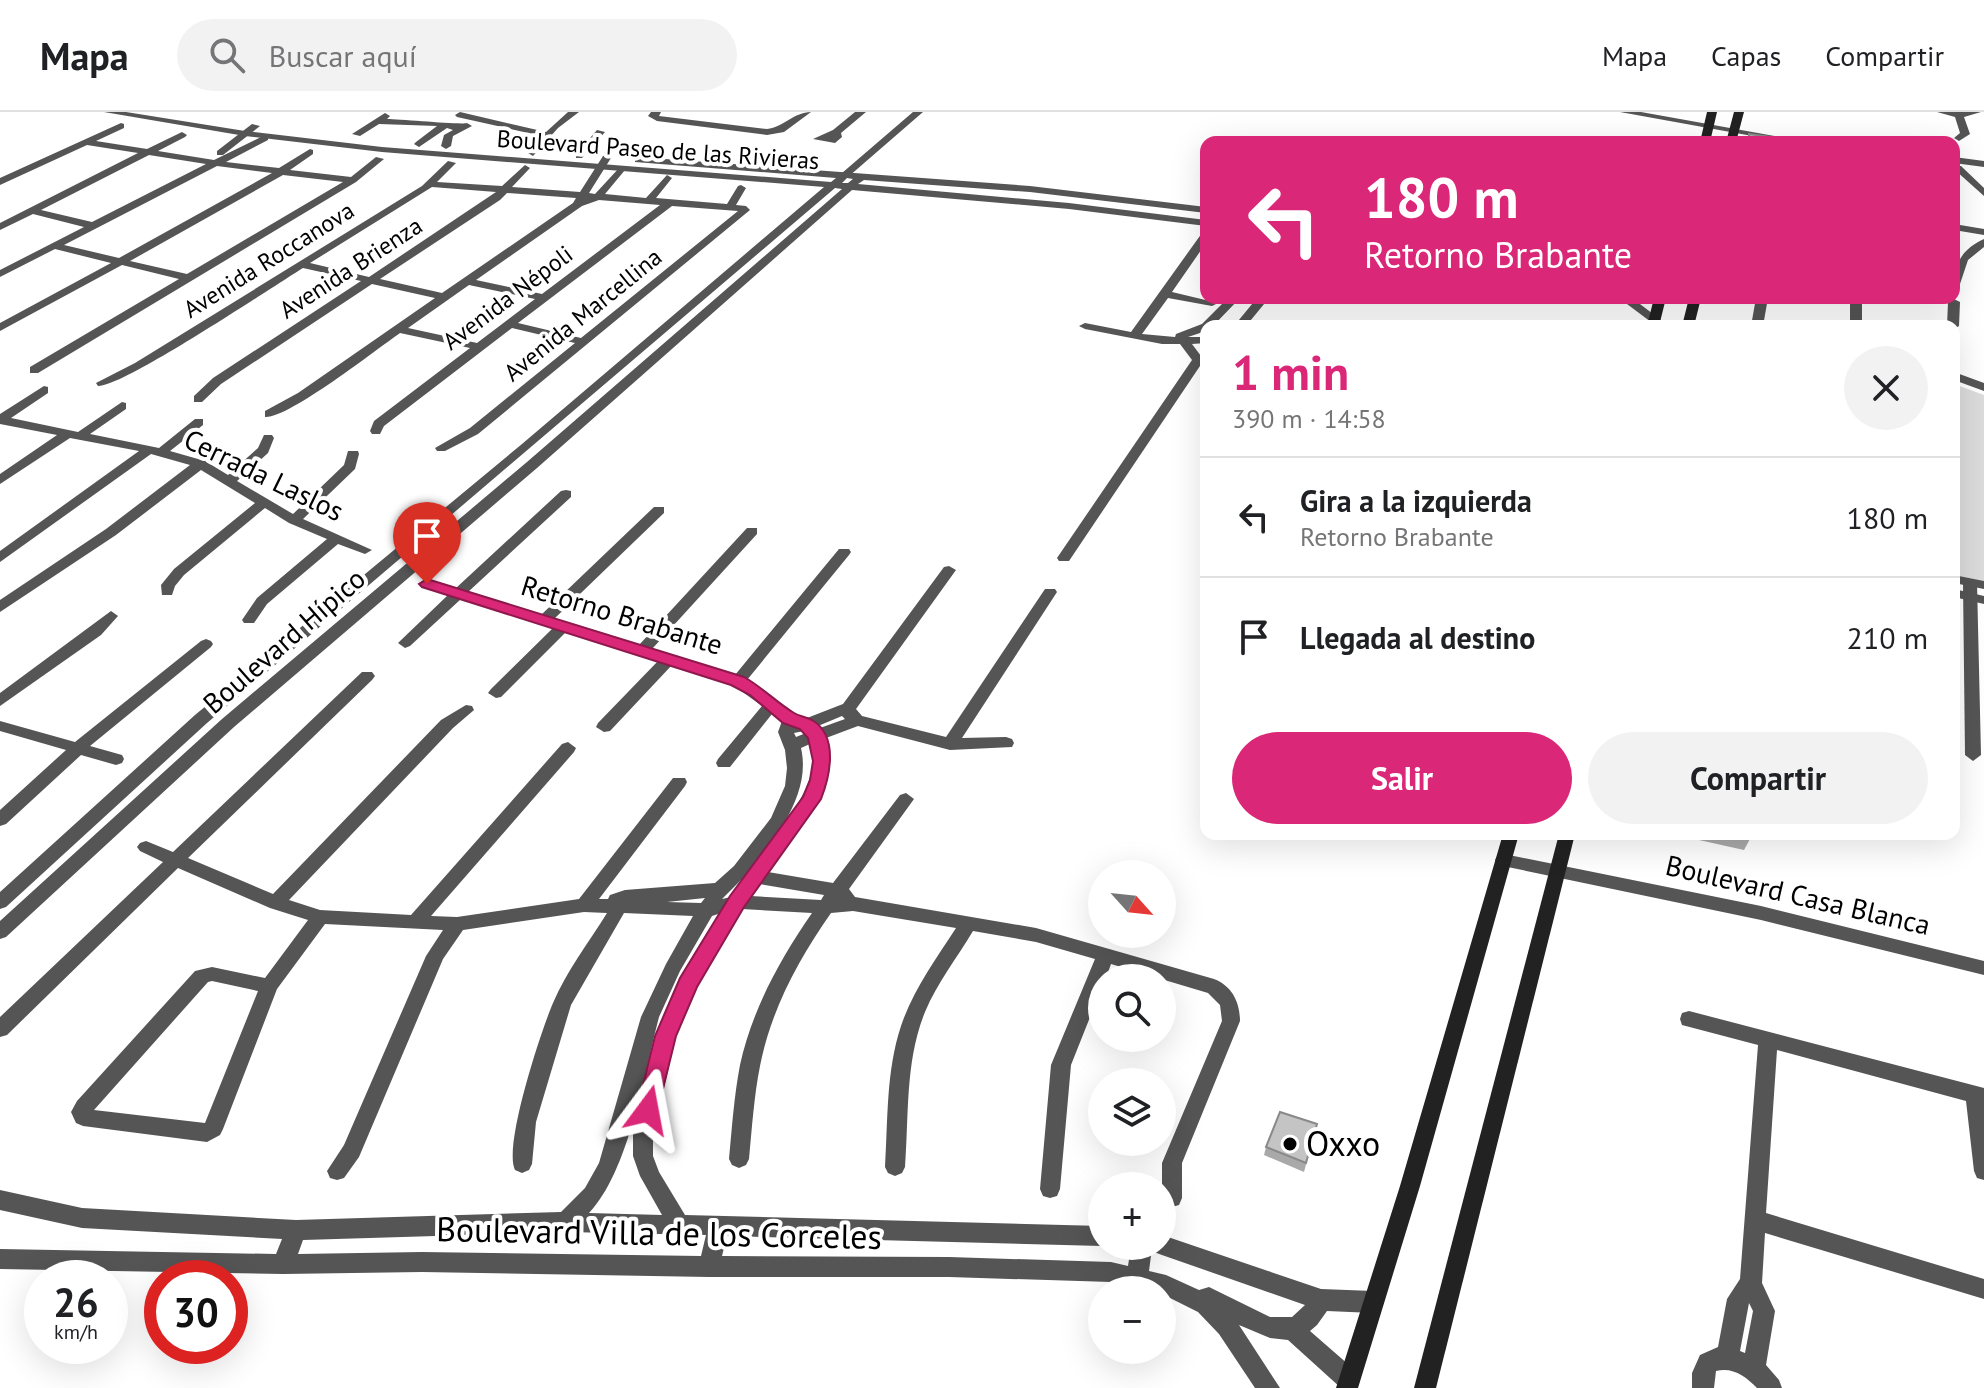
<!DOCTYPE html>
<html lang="es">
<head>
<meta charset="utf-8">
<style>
  body { margin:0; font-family:"PT Sans",sans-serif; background:#f2f2f2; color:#202124; height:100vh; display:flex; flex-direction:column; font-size:30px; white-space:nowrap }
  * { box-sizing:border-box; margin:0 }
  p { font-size:26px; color:#757577 }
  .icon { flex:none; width:44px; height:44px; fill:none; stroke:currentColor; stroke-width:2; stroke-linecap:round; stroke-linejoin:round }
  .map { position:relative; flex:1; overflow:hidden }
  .sheet { position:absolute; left:1200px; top:208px; width:760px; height:520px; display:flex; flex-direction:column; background:#fff; border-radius:16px; box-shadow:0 8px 32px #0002 }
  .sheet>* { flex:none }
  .top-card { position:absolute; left:1200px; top:24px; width:760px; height:168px; border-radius:16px; box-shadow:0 8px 32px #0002; background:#db2777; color:#fff; overflow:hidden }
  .needle { width:52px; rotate:117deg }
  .controls { position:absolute; left:1088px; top:748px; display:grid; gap:16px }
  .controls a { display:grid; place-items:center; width:88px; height:88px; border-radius:50%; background:#fff; box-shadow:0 8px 32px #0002; font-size:40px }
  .speed { position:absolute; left:24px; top:1148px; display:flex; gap:16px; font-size:40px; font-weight:700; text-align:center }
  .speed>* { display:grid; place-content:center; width:104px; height:104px; border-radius:50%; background:#fff; box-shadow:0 8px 32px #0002; line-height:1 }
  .speed small { font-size:20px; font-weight:400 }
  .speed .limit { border:12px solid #d22; background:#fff; color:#111 }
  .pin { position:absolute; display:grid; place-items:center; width:68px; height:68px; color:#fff; margin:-82px -34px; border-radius:50% 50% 50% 0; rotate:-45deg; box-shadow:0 0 8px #0007 }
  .pin .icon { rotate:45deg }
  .me { position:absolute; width:88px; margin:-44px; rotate:13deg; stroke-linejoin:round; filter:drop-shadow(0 0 6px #0008) }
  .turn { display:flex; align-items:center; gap:28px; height:168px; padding:0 32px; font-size:36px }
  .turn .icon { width:104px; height:104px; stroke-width:2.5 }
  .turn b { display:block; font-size:56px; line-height:68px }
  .round { display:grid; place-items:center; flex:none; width:84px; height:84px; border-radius:42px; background:#f2f2f2 }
  .overview { display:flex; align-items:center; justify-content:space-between; height:136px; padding:0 32px }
  h1 { font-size:48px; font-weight:700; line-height:60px; color:#db2777 }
  .button { display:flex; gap:16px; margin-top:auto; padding:16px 32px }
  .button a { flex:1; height:92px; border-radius:48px; background:#db2777; color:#fff; font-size:32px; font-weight:700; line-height:92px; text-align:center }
  .button a+a { background:#f2f2f2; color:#202124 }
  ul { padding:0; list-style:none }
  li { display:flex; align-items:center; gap:24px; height:120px; padding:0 32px; border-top:2px solid #e0e0e0 }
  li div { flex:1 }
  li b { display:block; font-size:30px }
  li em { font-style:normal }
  header { display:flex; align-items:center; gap:48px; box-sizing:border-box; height:112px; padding:0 40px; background:#fff; border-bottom:2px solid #e0e0e0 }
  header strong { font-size:38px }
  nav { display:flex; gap:44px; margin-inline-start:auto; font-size:28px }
  .search { width:560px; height:72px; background:#f2f2f2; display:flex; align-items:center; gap:20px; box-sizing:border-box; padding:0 28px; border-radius:44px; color:#757577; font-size:30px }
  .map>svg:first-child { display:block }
  .green { fill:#dcdcdc }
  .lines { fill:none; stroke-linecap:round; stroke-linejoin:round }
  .minor { fill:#555; fill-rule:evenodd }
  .tertiary { fill:#555; fill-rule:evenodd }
  .secondary { fill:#222; fill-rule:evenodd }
  .wall { fill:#a9a9a9 }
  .building { fill:#c4c4c4; stroke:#898989; stroke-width:2 }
  .route { fill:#db2777; stroke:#8e194d; stroke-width:2 }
  .poi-dot { fill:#000; stroke:#fff; stroke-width:3 }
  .labels { text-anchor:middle; stroke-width:8; stroke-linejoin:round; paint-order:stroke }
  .far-street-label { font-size:24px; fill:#000; stroke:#fff }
  .street-label { font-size:28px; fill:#000; stroke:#fff }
  .near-poi-label { font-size:34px; fill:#000; stroke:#fff; text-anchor:start }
  .near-street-label { font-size:34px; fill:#000; stroke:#fff }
</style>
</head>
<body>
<header>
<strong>Mapa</strong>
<div class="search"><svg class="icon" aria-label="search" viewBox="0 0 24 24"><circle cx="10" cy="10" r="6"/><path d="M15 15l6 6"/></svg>Buscar aquí</div>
<nav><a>Mapa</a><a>Capas</a><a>Compartir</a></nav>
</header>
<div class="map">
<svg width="1984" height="1276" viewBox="0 0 1984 1276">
  <rect width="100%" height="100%" fill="#fff"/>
  <!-- green -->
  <polygon class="green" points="1954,272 1984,283 1984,469 1954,463"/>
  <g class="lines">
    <!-- minor -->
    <g class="minor">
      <polygon points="460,0 546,20 568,0 579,0 558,16 533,44 528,41 542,24 457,5 455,3"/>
      <path d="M651 0H661L659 4 767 17C784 15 794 0 811 0L784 20 767 23 657 9 648 4Z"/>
      <polygon points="855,0 866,0 841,21 842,25 835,31 813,27 833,18"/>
      <polygon points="913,0 923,0 848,65 842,65 842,61"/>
      <polygon points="1620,0 1641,0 1807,30 1786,30"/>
      <polygon points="1937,0 1981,0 1964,5 1970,22 1959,29 1954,26 1960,21 1955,5"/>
      <path d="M385 1 390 4 387 7C400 7 461 13 467 11L472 14 453 24 451 34 446 37 441 34 444 23 453 18 447 16 419 35 414 32 416 30 437 14 379 12 360 24 352 22Z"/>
      <path d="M121 11 124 12V16L96 29 147 37 182 20 187 23 185 25 158 39 214 48 265 23 268 24V28L226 50 279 56 310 37 313 38V42L290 58 351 65 376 45 384 47 356 70 38 261H30V255L179 167 122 153 0 219V211L111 151 55 137 0 165V158L84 115 33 102 0 118V111L138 41 87 33 0 73V66ZM149 43 206 52 92 110 41 98ZM217 54 272 61 119 146 64 133ZM283 63 343 70 187 162 130 149Z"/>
      <polygon points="252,12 260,14 223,43 217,43 217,39"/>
      <polygon points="597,18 605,20 582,46 576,46 576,42"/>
      <path d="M606 43 611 46 589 81 595 82 620 55 625 58 605 82 646 86 667 63 672 66 656 86 727 92 738 74 741 73 746 76 736 93 746 94 750 98 478 322 445 339H437L435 336 470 316 575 231 512 216 384 314 380 322H372L370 319 374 309 470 236 400 221C377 237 288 307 265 305V299L298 281 435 186 372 172 221 272 202 290H194V284L213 266 361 169 303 156C272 175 122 276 98 274L96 271 135 251 422 74 448 49 456 51 437 70 502 74 525 53 530 56 512 75 580 80 603 44ZM432 75 496 80 369 165 310 151ZM507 81 576 86 573 91 442 181 380 167 500 88ZM599 88 660 93 542 182 476 168 582 94ZM672 94 738 99 581 226 518 211ZM469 173 535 187 477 231 408 216Z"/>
      <polygon points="1954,45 1984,49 1984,55 1954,51"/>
      <polygon points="1955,54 1961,54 1984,76 1984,84 1955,58"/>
      <polygon points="1954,112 1984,117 1984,123 1954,118"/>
      <polygon points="1206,120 1206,131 1172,180 1218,191 1212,194 1168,186 1142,222 1175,225 1176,222 1202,212 1228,186 1240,186 1213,214 1206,214 1206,219 1188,225 1206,225 1206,231 1192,232 1204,248 1069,449 1059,449 1057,446 1192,248 1180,232 1162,232 1085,217 1079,214 1085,211 1131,220 1202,121"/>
      <path d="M1984 127V135L1968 148 1959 175 1954 178C1954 153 1960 138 1984 127Z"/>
      <polygon points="1257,186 1269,186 1246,214 1234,214"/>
      <polygon points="1756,186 1768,186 1763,214 1751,214"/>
      <rect x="1850" y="186" width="12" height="28"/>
      <polygon points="1954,187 1960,190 1959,214 1954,217 1954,214 1947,214 1948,190"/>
      <polygon points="1725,211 1731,212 1733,214 1719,214"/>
      <polygon points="1954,260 1984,271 1984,279 1954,268"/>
      <polygon points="44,274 48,275 48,281 11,306 78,320 122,290 126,291 126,297 90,322 159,336 195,307 203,307 203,313 170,339 205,349 228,363 258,336 264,323 272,323 274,326 268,341 237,369 293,402 344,353 348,339 358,339 359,342 355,357 303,407 372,438 365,442 338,432 267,492 254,511 244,511 242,508 257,486 327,427 289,411 265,396 184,463 175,474 172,483 162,483 161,473 174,457 255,391 201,358 116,423 0,500 0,488 106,417 190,353 151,342 0,450 0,439 139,339 70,326 0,372 0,362 57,323 0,312 0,302"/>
      <path d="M566 378 571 379V385L468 480 541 503 654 395H664V401L554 507 639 533 747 416H757V422L652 537 735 563 839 437H849L851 440 849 443 747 568 794 602 807 606 843 592 944 455 949 454 956 458 856 597 862 604 946 625 1045 477H1055L1057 480 962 626 1006 625 1012 627 1014 631 1012 635 950 638 858 614 826 626C842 676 794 723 768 760L833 771 900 683 906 681 914 687 849 777 855 785 1036 816 1214 867C1232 874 1240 890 1240 909L1182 1051V1086L1179 1093 1172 1095 1165 1093 1162 1087V1051L1222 909 1220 893 1208 881 1111 852 1106 866H1102V875L1071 953 1060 1077 1057 1084 1050 1086 1043 1084 1040 1077 1051 953 1095 847 1036 830 973 819C957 846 937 871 925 900 905 949 909 1003 905 1055L902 1061 895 1064 888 1061 885 1055C888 1008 886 959 901 914 913 878 936 847 956 816L853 799 831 801C798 848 771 898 760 954 754 984 752 1016 749 1047L746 1053 739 1056 732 1053 729 1047C732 1016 734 984 740 953 752 898 780 847 812 801L742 797 695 874 676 924 653 1023V1044L659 1060 685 1103 1102 1114V1134L727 1124 722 1144 949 1145 1111 1150 1128 1154 1131 1134H1162V1123L1321 1177 1373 1179 1381 1183 1384 1190 1381 1197 1373 1201 1327 1199 1317 1213 1310 1219 1357 1260 1360 1268 1357 1276H1341L1288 1228 1270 1226 1239 1213 1280 1276H1255L1219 1222 1198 1200 1162 1182V1178H1144L1111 1170 949 1165H709L422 1160 283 1162 0 1157V1137L276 1142 282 1127 82 1116 0 1098V1078L82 1096 296 1108 561 1100 585 1076 599 1051 641 905 666 852 693 804 624 801 571 893 536 1010 532 1052 529 1058 522 1061 515 1058C503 1034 541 919 553 891 566 860 589 830 607 801L584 800 463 818 443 847 359 1045 344 1066 337 1068 330 1066 327 1059 344 1033 426 844 443 818 325 812 277 877 223 1017 220 1023 207 1030 83 1014 76 1011 71 1000 77 989 195 859 212 855 265 866 308 808 270 796 178 756 7 923 0 925V905L163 750 140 739 137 735 140 731 146 729 173 740 362 560H372L375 564 372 568 188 746 273 782 441 608 466 593 472 594 474 598 453 616 289 788 320 798 411 803 562 632 568 630 576 636 574 640 431 804 457 805 579 787 673 666H685L687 670 685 674 599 787H608L610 783 625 778 715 771 734 754 771 706 785 674 787 656 785 638 778 620 782 609 772 602 730 655H718L716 651 718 647 762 594 733 573 672 553 610 619 604 620 596 615 598 611 658 549 566 520 501 585 496 586 488 581 491 577 553 516 461 487 410 534 405 536 398 531 448 483 422 475 420 472 422 469 427 468 456 476 561 379ZM842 604 845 607 820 616 818 614ZM804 619 806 621 796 625 794 621ZM812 631C818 662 802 687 785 710 798 686 807 663 801 636ZM741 768 742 770 731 785 722 787ZM759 772 824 783 821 788 751 784ZM705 786 701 791 667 790ZM721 801 680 867 656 924 633 1023V1044L640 1064 662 1103 589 1101C629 1059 644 962 659 905L680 859 712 804ZM212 869 258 879 205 1011 94 998 208 870ZM566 1120 706 1123 701 1144 422 1140 298 1142 303 1128ZM1152 1136 1154 1140 1162 1143 1305 1193 1292 1205H1270L1209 1175 1199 1178 1166 1163 1149 1159Z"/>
      <polygon points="1970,467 1977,471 1981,643 1973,649 1965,643 1963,471"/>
      <polygon points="111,499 118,504 101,523 0,594 0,581"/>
      <polygon points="206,527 211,529 213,532 211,535 90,634 122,643 124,647 122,651 116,653 81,643 6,712 0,714 0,698 66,638 0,619 0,609 75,630 201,529"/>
      <polygon points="1504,742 1761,794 1984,849 1984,863 1761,808 1498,753 1495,748 1498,743"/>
      <path d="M1689 899 1984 976V1068L1977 1066 1974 1059 1966 989 1777 938 1766 1101 1984 1167V1187L1765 1121 1762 1171 1775 1199 1766 1253 1779 1268 1782 1276H1757C1745 1264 1733 1255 1716 1259L1714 1276H1692V1261L1700 1243 1718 1235 1727 1187 1740 1167 1758 933 1682 913 1680 907 1682 901ZM1749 1191 1753 1199 1745 1241 1740 1239Z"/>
    </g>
    <!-- tertiary -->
    <g class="tertiary">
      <path d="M104 0H126L245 19 382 35 831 70 836 66 635 50V46L638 45 1030 74 1206 95V101L1030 80 864 68 858 72 1069 91 1206 108V114L1069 97 852 78 537 356 234 615 6 825 0 827V809L222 607 527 350 842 77 835 76 207 611 6 795 0 797V780L195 603 522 332 824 75 382 40 245 24ZM847 66 853 67 848 71H842Z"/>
      <polygon points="1619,186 1632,186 1661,208 1651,210"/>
      <polygon points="1954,463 1984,469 1984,477 1954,471"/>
      <polygon points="1954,477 1984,484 1984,492 1954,485"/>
    </g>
    <!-- secondary -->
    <g class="secondary">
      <polygon points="1707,0 1717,0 1710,30 1700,30"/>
      <polygon points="1734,0 1744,0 1736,30 1726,30"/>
      <polygon points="1654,186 1666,186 1659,214 1647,214"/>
      <polygon points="1689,186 1701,186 1694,214 1682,214"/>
      <polygon points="1503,722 1519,722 1420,1074 1358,1276 1336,1276 1400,1074"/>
      <polygon points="1559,722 1575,722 1436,1276 1414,1276"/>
    </g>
  </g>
  <!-- wall -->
  <g class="wall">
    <polygon points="1657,722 1751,722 1751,725 1744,738 1681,724 1679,727"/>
    <polygon points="1317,1012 1304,1060 1264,1043 1266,1035"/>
  </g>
  <!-- building -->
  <g class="building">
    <polygon points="1749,22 1785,27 1785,30 1749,30"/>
    <polygon points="1737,722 1751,722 1751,725"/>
    <polygon points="1280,1000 1317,1012 1306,1051 1266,1035"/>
  </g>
  <!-- route -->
  <path class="route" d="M427 467 744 565C762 575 776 590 794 601 799 604 806 605 812 608 839 624 830 664 821 687L744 795 697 875 676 924 656 1005 648 1008 640 1005 637 998 655 924 680 866 730 784 803 685 810 668 813 649 808 626 800 617 783 611 750 583 731 573 422 475 419 472Z"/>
  <!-- markers -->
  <circle class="poi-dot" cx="1290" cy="1032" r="8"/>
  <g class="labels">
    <!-- far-street labels -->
    <g class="far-street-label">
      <text transform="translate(658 38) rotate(4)" y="8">Boulevard Paseo de las Rivieras</text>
      <text transform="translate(269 148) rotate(-32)" y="8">Avenida Roccanova</text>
      <text transform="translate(351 156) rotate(-33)" y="8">Avenida Brienza</text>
      <text transform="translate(508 186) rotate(-37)" y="8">Avenida Népoli</text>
      <text transform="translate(583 203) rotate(-39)" y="8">Avenida Marcellina</text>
    </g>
    <!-- street labels -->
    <g class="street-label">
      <text transform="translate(264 363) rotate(26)" y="10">Cerrada Laslos</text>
      <text transform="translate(622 503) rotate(17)" y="10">Retorno Brabante</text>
      <text transform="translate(284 529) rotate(-41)" y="10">Boulevard Hípico</text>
      <text transform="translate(1798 783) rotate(13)" y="10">Boulevard Casa Blanca</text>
    </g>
    <!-- near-poi labels -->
    <g class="near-poi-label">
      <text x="1306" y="1044">Oxxo</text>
    </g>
    <!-- near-street labels -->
    <g class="near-street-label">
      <text transform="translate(659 1121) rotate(1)" y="12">Boulevard Villa de los Corceles</text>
    </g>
  </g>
</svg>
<div class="controls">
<a><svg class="needle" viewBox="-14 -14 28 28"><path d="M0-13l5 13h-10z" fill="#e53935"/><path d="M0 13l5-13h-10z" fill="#757577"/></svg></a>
<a><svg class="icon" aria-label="search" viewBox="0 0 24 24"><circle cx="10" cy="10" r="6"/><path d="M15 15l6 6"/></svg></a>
<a><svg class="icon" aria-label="layers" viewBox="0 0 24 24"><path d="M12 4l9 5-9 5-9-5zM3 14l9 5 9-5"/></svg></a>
<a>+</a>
<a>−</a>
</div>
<div class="speed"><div>26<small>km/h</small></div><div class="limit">30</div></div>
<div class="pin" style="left:427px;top:472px;background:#d93025"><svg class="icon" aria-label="arrive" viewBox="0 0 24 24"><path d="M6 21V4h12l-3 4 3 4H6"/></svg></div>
<svg class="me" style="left:648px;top:998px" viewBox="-20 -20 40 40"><path d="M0-17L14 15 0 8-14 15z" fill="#db2777" stroke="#fff" stroke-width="4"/></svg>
<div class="top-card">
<div class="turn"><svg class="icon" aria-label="left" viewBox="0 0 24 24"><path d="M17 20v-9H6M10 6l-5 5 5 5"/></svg><div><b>180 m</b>Retorno Brabante</div></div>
</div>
<section class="sheet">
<div class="overview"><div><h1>1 min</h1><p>390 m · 14:58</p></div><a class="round"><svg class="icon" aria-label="close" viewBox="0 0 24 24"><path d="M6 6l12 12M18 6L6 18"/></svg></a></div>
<ul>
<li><svg class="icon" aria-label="left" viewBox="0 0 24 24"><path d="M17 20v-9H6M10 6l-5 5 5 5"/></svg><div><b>Gira a la izquierda</b><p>Retorno Brabante</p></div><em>180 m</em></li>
<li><svg class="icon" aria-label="arrive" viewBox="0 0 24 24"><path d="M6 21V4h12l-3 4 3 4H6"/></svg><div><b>Llegada al destino</b></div><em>210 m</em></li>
</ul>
<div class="button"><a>Salir</a><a>Compartir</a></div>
</section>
</div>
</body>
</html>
